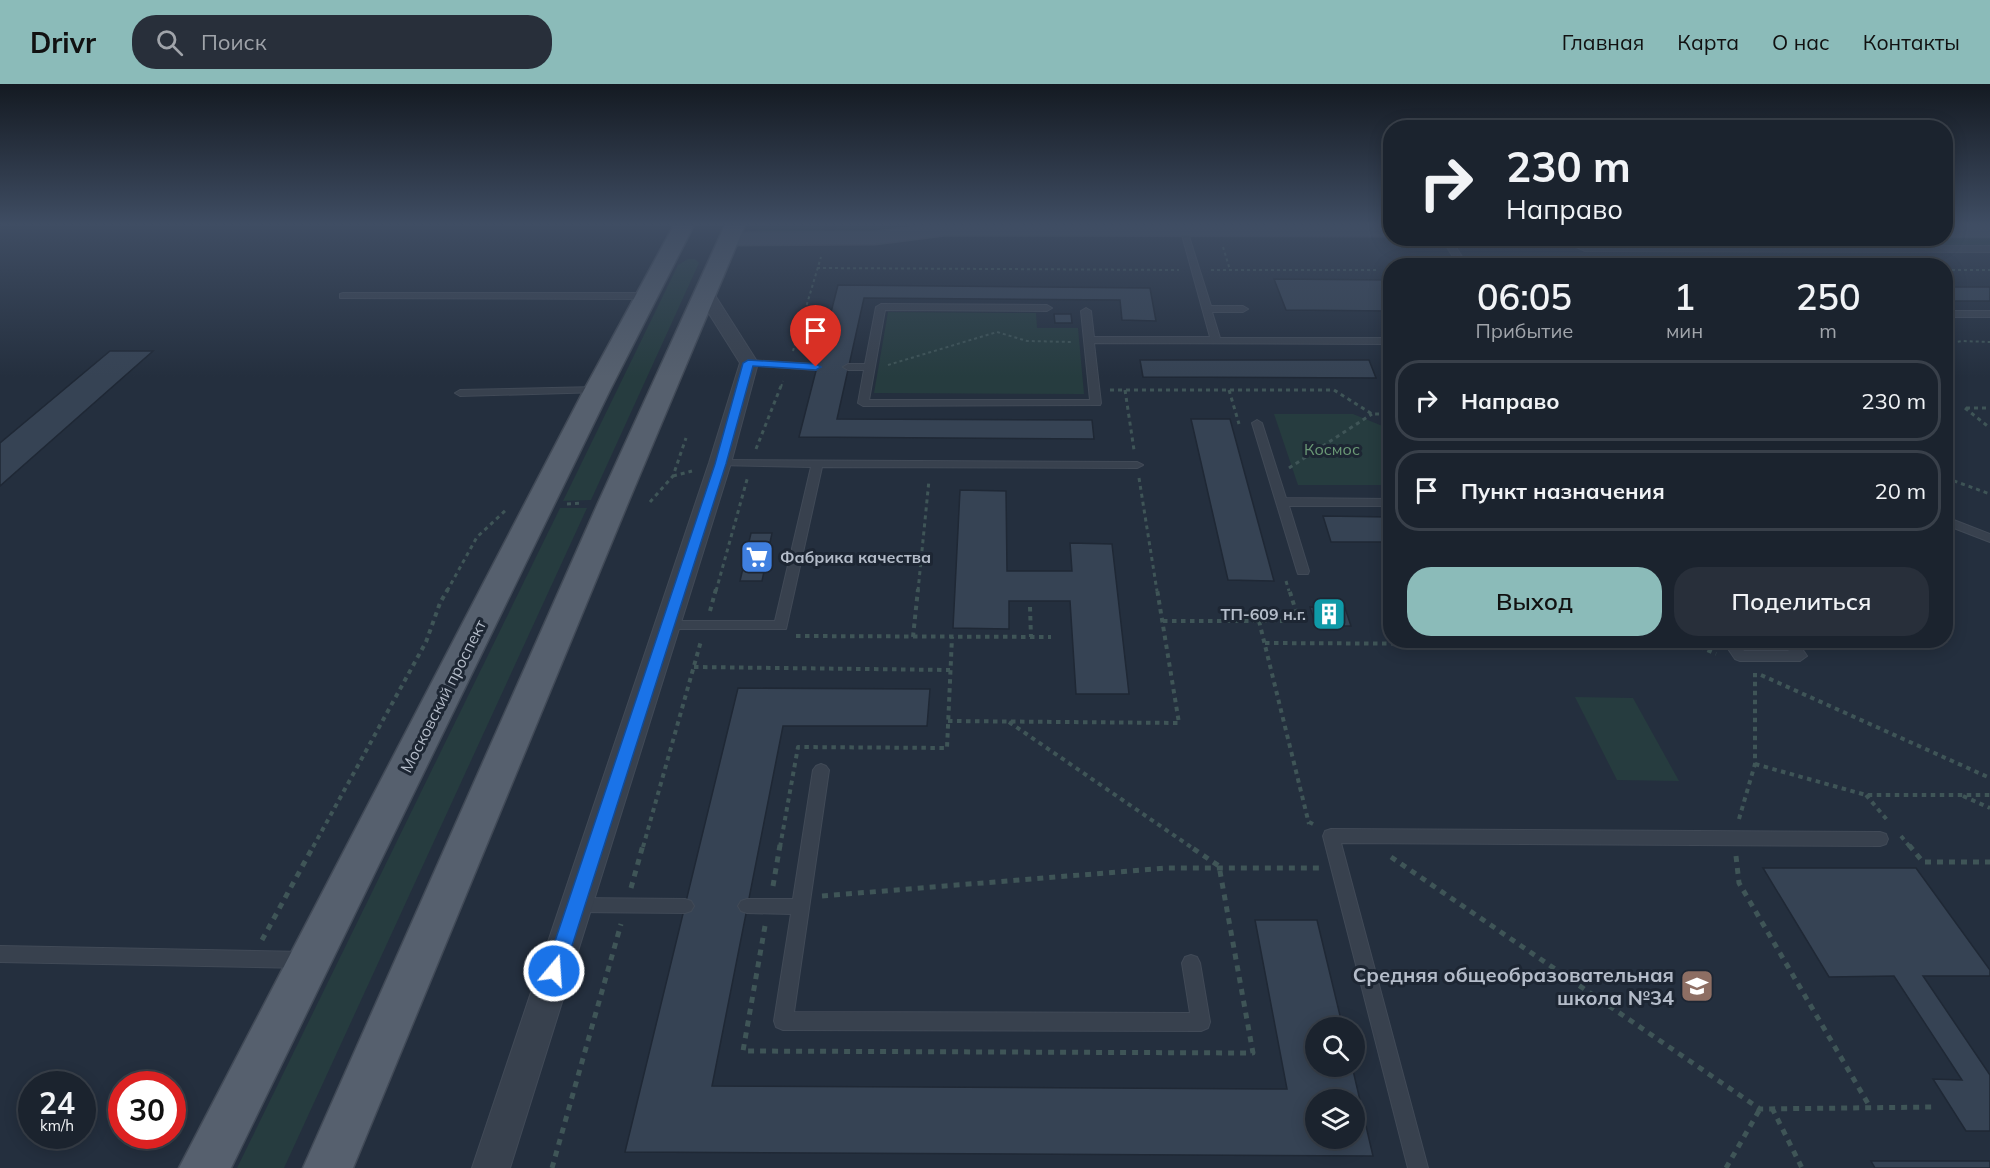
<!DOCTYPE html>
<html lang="ru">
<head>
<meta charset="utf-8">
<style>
  body { margin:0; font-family:Mulish,sans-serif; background:#282f3a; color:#f1f3f6; height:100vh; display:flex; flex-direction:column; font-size:22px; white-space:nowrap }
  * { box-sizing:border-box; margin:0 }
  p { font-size:20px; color:#a0a4aa }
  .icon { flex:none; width:33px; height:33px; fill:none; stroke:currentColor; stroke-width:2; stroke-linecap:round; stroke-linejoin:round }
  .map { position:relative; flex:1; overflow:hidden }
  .drawer { position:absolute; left:1383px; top:174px; width:570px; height:390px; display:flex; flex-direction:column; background:#1b232e; border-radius:24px; box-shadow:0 3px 15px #0003,0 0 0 2px #39404a }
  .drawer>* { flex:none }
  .hud { position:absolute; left:1383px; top:36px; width:570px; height:126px; border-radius:24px; box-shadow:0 3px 15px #0003,0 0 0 2px #39404a; background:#1b232e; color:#f1f3f6; overflow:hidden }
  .fabs { position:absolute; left:1305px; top:933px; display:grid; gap:12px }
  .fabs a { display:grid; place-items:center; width:60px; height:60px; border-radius:50%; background:#1b232e; box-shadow:0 3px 15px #0003,0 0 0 2px #39404a; font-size:30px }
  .speed { position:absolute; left:18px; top:987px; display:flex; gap:12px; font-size:30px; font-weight:700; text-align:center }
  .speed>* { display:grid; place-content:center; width:78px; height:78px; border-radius:50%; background:#1b232e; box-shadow:0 3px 15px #0003,0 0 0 2px #39404a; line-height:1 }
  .speed small { font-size:15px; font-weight:400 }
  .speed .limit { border:9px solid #d22; background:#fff; color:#111 }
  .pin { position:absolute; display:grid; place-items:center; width:51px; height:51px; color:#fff; margin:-62px -26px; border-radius:50% 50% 50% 0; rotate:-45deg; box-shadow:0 0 6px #0007 }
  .pin .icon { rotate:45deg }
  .me { position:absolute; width:66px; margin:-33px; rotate:18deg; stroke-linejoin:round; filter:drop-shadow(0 0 4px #0008) }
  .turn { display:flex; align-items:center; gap:21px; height:126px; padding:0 24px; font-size:27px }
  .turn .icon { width:78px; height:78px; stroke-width:2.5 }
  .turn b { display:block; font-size:42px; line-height:51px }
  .eta { display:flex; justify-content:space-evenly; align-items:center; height:102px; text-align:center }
  .eta b { font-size:36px; font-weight:600; line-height:42px }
  .button { display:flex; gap:12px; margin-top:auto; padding:12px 24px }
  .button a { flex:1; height:69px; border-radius:24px; background:#8bbbb9; color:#111; font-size:24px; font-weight:600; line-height:69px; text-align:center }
  .button a+a { background:#282f3a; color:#f1f3f6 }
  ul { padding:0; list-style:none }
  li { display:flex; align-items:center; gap:18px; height:81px; margin:0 12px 9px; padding:0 12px; border:3px solid #39404a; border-radius:24px }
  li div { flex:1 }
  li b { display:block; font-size:22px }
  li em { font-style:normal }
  header { display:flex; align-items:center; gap:36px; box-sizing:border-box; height:84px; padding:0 30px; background:#8bbbb9; color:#111 }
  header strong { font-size:28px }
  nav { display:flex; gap:33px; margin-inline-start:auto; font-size:21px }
  .search { width:420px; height:54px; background:#282f3a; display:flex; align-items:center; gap:15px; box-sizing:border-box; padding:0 21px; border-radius:24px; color:#a0a4aa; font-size:22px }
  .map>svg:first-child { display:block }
  .green { fill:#263c3f }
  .building { fill:#364354; stroke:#1f2835; stroke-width:1.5; fill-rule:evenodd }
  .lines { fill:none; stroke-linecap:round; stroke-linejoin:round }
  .service-casing { stroke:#414a57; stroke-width:2 }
  .minor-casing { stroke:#414a57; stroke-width:2 }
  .secondary-casing { stroke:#414a57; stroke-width:3 }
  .primary-casing { stroke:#414a57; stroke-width:3 }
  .path-far3 { stroke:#3f5557; stroke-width:2; stroke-dasharray:3 3; stroke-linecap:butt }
  .path-far2 { stroke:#3f5557; stroke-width:3; stroke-dasharray:4 4; stroke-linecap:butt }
  .path-far1 { stroke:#3f5557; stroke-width:4; stroke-dasharray:4.5 4.5; stroke-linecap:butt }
  .path { stroke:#3f5557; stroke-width:5; stroke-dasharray:6 6; stroke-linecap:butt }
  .service { fill:#38414e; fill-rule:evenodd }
  .minor { fill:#38414e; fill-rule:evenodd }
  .secondary { fill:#465061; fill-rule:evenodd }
  .primary { fill:#56606e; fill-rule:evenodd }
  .route { fill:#1a73e8; stroke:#114b97; stroke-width:1.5 }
  .labels { text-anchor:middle; stroke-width:6; stroke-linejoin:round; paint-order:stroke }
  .park-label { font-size:16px; fill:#6b9a76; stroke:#1d2633 }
  .poi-label { font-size:16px; font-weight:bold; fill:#b4bcc9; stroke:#1d2633; text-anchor:start }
  .street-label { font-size:16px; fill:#b4bcc9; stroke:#1d2633 }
  .near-poi-label { font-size:20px; font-weight:bold; fill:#b4bcc9; stroke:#1d2633; text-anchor:end }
</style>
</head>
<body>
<header>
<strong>Drivr</strong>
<div class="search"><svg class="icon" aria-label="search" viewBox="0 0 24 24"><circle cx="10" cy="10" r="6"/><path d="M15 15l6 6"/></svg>Поиск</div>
<nav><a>Главная</a><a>Карта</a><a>О нас</a><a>Контакты</a></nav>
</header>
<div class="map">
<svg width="1990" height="1084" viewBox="0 0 1990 1084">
  <rect width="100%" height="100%" fill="#242f3e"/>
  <!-- green -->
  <g class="green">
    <path d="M750 141H826L823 150C803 150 765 156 750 141Z"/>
    <path d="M837 141H901C887 156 853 150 834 150Z"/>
    <polygon points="1583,155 1990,155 1990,161 1589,160 1582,158"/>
    <polygon points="688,175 695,175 699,179 591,416 563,417 678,181"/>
    <polygon points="888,228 1036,229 1037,244 1078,244 1084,310 874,309"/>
    <polygon points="1274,330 1353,330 1390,345 1390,401 1298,401"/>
    <polygon points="560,424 587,424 284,1084 237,1084"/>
    <polygon points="1575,613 1633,614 1679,697 1617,696"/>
  </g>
  <!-- building -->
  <g class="building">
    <polygon points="1274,195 1390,196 1390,227 1286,226"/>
    <polygon points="838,201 1150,204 1156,237 1122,236 1120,216 864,214 837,335 1092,336 1094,355 799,353"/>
    <rect x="1946" y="203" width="44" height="14"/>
    <polygon points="1054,230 1071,230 1072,239 1055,239"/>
    <polygon points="110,267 153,267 0,402 0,359"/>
    <polygon points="1140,276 1369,276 1376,294 1143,293"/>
    <polygon points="1191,335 1230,335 1274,497 1228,496"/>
    <polygon points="960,406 1006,407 1007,487 1072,487 1070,459 1112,460 1129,610 1076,610 1070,517 1009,517 1009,545 953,544"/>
    <polygon points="1323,432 1390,433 1390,458 1331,458"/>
    <polygon points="751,449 772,449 762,497 740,497"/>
    <polygon points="1310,523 1345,524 1351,542 1316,542"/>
    <path d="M738 604 930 605 927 642H783L712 1002 1287 1005 1255 836H1317L1343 944H1316V982H1352L1373 1072 625 1068ZM1316 1016H1354V1054H1316Z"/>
    <polygon points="1763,784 1916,784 1990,886 1990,892 1923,892 1990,991 1990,1047 1966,1047 1933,995 1962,996 1894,892 1829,893"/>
    <polygon points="1871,1077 1990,1077 1990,1084 1875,1084"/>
  </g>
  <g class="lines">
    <!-- service casing -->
    <g class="service-casing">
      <g id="service">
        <polygon points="1180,144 1187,146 1211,222 1243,222 1248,225 1243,228 1212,228 1220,254 1387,254 1390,255 1390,266 1387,265 1384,260 1094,259 1101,319 1100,321 863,322 858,319 864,286 848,286 843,283 848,280 865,280 876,223 881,220 1047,221 1052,224 1047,227 885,226 869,316 1090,316 1081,227 1086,224 1091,227 1094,253 1210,253"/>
        <polygon points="1441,154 1450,154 1468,182 1459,182"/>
        <polygon points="1557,154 1569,154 1586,161 1990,162 1990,168 1585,167"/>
        <polygon points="1390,190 1390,196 1386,195 1386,191"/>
        <polygon points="343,209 646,209 651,212 646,215 340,214 340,210"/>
        <rect x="1946" y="227" width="44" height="6"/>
        <polygon points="749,276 816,280 821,283 816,286 745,281 745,277"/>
        <polygon points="597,303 602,306 601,308 460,312 455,309 460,306"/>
        <polygon points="1257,336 1262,339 1286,414 1390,415 1390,422 1289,422 1309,487 1308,490 1298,490 1297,487 1252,339"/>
        <polygon points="720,376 1137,378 1143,381 1137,384 822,383 786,545 661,545 659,542 661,539 666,537 775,537 811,383 716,381 716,377"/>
        <polygon points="1946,433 1990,450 1990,458 1946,441"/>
        <polygon points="1722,556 1737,556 1744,567 1789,567 1781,556 1796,556 1807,572 1800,577 1740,577 1735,575"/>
        <polygon points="821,680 826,682 829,686 794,928 1190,929 1182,879 1185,873 1191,871 1197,873 1200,879 1210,938 1208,944 1201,947 783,946 776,943 774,937 791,830 747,829 741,827 738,822 741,817 747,815 793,815 813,686 816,682"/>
        <polygon points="1331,745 1880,748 1886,750 1888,755 1886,760 1880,762 1341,759 1428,1084 1408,1084 1323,752 1325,747"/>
        <polygon points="576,814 685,815 691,817 694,822 691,827 685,829 576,828 570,826 567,821 570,816"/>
        <polygon points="0,862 305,868 311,870 314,876 311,882 305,884 0,878"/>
      </g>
    </g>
    <!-- minor casing -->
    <g class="minor-casing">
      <polygon id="minor" points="705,204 711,205 758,279 731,379 510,1084 472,1084 709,379 740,279 696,209 699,205"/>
    </g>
    <!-- secondary casing -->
    <g class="secondary-casing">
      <g id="secondary">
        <polygon points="930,141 1390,141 1390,152 946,151 875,160 729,161 722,159 719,155 722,151 729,149 875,148"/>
        <rect x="1946" y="141" width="44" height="12"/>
      </g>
    </g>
    <!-- primary casing -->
    <g class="primary-casing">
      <g id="primary">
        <polygon points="674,141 694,141 610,306 231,1084 179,1084 584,306"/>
        <polygon points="725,141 745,141 628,419 353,1084 303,1084 598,419"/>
      </g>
    </g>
    <!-- path-far3 -->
    <g class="path-far3">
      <polyline points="1223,163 1230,186"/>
      <polyline points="817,184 1179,186"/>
      <polyline points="1211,186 1377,186"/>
      <polyline points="1946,186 1990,186"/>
      <polyline points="1946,260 1962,257 1990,258"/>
      <polyline points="793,267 821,173"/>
      <polyline points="888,281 997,248 1027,257 1073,258"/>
      <polyline points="781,303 783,297"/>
    </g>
    <!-- path-far2 -->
    <g class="path-far2">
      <polyline points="1110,306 1334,306 1372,330 1390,330"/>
      <polyline points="1125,306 1134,366"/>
      <polyline points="1229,306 1239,340"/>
      <polyline points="1965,324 1990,344"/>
      <polyline points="1966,324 1990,324"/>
      <polyline points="756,365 781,302"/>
      <polyline points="1289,384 1372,330"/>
      <polyline points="673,392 692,387"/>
      <polyline points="1139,394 1157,507"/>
      <polyline points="1946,394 1990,410"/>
      <polyline points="650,418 673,392 686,354"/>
      <polyline points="567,420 583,419"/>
      <polyline points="1286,497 1289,507"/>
      <polyline points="447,507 477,453 506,426"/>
      <polyline points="716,507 748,392"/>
      <polyline points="918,507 929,396"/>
    </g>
    <!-- path-far1 -->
    <g class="path-far1">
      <polyline points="1030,523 1031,553"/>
      <polyline points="710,527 716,505"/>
      <polyline points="1163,537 1299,537 1289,505"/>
      <polyline points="1259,537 1309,740"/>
      <polyline points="796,552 1051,553"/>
      <polyline points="913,553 918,505"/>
      <polyline points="1694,556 1696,561 1716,570"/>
      <polyline points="1265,559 1696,561"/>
      <polyline points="694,583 950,586"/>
      <polyline points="1761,591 1990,694"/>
      <polyline points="948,637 1179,639 1157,505"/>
      <polyline points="1009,638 1191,763"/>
      <polyline points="1755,680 1866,711 1990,711"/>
      <polyline points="1866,711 1888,737"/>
      <polyline points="1963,712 1990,724"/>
      <polyline points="1739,735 1755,680 1755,589"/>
      <polyline points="1309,738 1317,742"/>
      <polyline points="1901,752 1910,763"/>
      <polyline points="313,763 426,558 440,519 448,505"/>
      <polyline points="643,763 701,557"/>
      <polyline points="780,763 798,663 947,664 952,553"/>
    </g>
    <!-- path -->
    <g class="path">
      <polyline points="1909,761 1923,778 1990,778"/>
      <polyline points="1736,772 1739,799 1870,1023"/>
      <polyline points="1391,773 1760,1025 1936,1023"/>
      <polyline points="773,802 780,761"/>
      <polyline points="631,804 643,761"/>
      <polyline points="822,812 1167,784 1320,784"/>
      <polyline points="765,842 743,967 1253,969 1219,782 1188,761"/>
      <polyline points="262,856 314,761"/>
      <polyline points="1772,1024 1802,1084"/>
      <polyline points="552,1084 621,840"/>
      <polyline points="1726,1084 1760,1025"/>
    </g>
    <!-- service -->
    <use href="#service" class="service"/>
    <!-- minor -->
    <use href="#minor" class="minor"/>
    <!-- secondary -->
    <use href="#secondary" class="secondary"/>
    <!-- primary -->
    <use href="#primary" class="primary"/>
  </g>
  <!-- sky -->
  <linearGradient id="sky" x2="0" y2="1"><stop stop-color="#141a22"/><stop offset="0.48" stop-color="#3f4d63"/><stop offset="1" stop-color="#3f4d63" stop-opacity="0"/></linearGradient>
  <rect width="1990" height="293" fill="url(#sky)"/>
  <!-- route -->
  <polygon class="route" points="748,276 816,280 821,283 816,286 753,282 726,380 564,887 561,893 554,895 548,893 545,887 715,380 743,279"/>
  <!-- icons -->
  <defs>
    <g id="supermarket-square" transform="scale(1.725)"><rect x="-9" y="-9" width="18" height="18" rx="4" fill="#3f7fe0" stroke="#1d2633"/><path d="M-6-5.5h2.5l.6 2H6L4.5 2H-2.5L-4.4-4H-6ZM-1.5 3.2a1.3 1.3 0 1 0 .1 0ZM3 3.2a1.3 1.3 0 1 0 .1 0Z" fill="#fff"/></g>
    <g id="building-square" transform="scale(1.725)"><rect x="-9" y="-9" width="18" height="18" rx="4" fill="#0f9aa8" stroke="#1d2633"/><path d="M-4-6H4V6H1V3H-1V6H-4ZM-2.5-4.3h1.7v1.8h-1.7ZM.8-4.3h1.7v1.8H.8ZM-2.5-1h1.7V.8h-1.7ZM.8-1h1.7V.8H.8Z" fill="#fff"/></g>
    <g id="school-square" transform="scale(1.725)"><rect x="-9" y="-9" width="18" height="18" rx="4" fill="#8d6e63" stroke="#1d2633"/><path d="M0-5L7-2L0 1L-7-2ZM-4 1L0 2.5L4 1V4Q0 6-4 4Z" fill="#fff"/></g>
  </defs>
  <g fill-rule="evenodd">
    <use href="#supermarket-square" x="757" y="473"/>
    <use href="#building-square" x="1329" y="530"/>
    <use href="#school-square" x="1697" y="902"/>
  </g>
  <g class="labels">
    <!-- park labels -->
    <g class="park-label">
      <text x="1332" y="371">Космос</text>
    </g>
    <!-- poi labels -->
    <g class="poi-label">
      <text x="780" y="479">Фабрика качества</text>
      <text x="1306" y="536" text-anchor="end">ТП-609 н.г.</text>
    </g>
    <!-- street labels -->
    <g class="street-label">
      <text transform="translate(443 612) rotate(-63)" y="6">Московский проспект</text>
    </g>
    <!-- near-poi labels -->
    <g class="near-poi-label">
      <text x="1674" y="898">Средняя общеобразовательная<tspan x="1674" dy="23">школа №34</tspan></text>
    </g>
  </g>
</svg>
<div class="fabs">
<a><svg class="icon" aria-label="search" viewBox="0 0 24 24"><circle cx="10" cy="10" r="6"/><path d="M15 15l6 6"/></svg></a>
<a><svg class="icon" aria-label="layers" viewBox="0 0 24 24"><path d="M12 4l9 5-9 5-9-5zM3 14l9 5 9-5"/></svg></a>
</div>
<div class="speed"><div>24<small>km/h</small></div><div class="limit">30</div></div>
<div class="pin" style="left:816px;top:283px;background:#d93025"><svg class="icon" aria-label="arrive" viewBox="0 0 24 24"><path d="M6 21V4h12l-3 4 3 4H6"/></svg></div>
<svg class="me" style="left:554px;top:887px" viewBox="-20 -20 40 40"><circle r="17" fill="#1a73e8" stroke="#fff" stroke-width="3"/><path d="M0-11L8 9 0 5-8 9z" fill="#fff"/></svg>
<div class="hud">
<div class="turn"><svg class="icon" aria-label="right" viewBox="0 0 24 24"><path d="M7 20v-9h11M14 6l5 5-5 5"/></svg><div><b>230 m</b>Направо</div></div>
</div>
<section class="drawer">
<div class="eta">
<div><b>06:05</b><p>Прибытие</p></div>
<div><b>1</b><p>мин</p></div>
<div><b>250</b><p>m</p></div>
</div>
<ul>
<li><svg class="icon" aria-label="right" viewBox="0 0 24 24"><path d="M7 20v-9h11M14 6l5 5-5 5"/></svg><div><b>Направо</b></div><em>230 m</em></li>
<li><svg class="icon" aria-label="arrive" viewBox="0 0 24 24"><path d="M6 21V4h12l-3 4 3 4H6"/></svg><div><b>Пункт назначения</b></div><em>20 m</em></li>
</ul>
<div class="button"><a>Выход</a><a>Поделиться</a></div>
</section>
</div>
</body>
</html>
